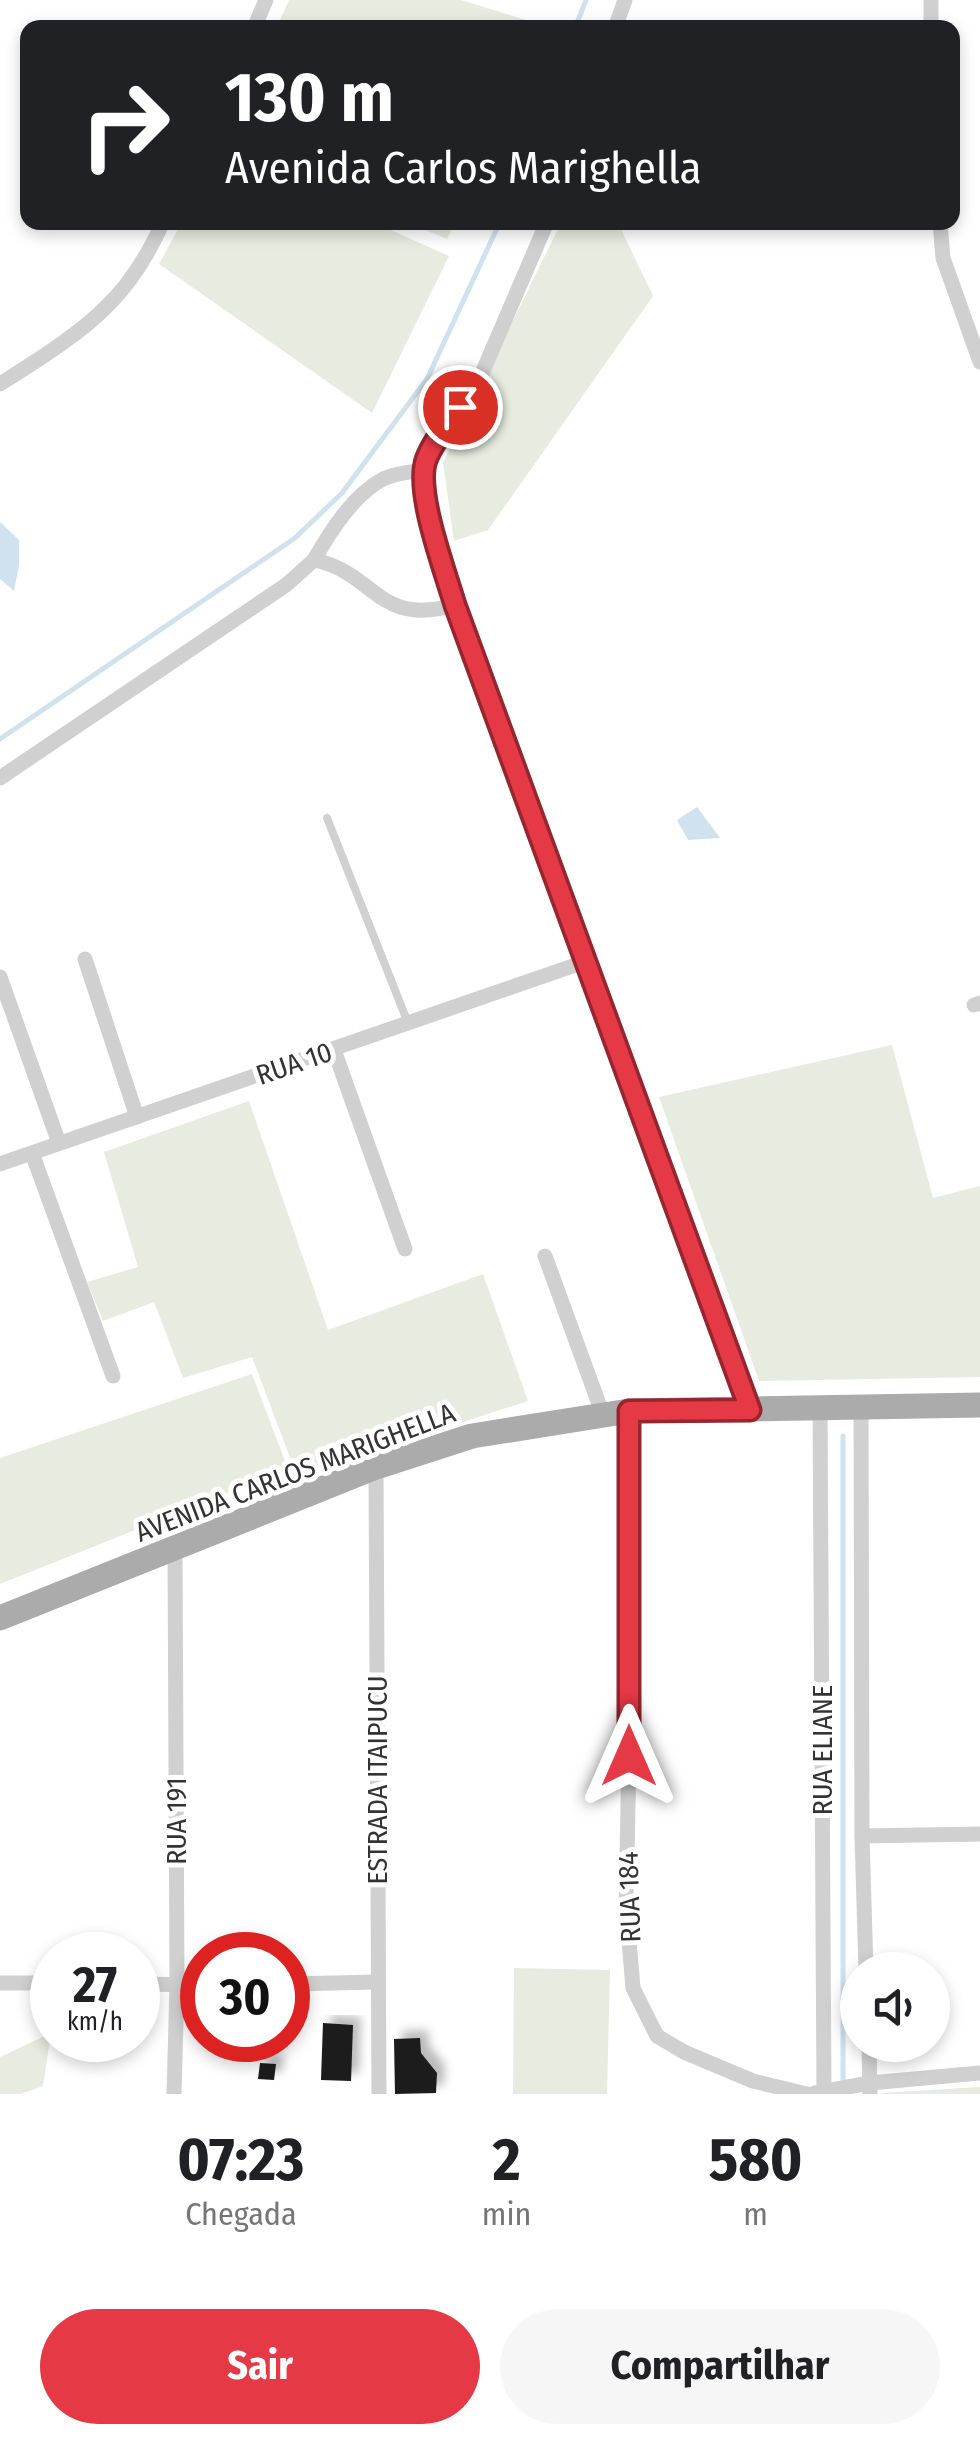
<!DOCTYPE html>
<html lang="pt">
<head>
<meta charset="utf-8">
<style>
  body { margin:0; font-family:"Fira Sans Condensed",sans-serif; background:#f6f6f6; color:#202124; height:100vh; display:flex; flex-direction:column; font-size:38px; white-space:nowrap }
  * { box-sizing:border-box; margin:0 }
  p { font-size:32px; color:#757577 }
  .icon { flex:none; width:55px; height:55px; fill:none; stroke:currentColor; stroke-width:2; stroke-linecap:round; stroke-linejoin:round }
  .map { position:relative; height:2094px; overflow:hidden }
  .drawer { display:flex; flex-direction:column; background:#fff; flex:1 }
  .drawer>* { flex:none }
  .hud { position:absolute; left:20px; top:20px; width:940px; height:210px; border-radius:20px; box-shadow:0 5px 15px #0003; background:#202124; color:#fff; overflow:hidden }
  .controls { position:absolute; left:840px; top:1952px; display:grid; gap:20px }
  .controls a { display:grid; place-items:center; width:110px; height:110px; border-radius:50%; background:#fff; box-shadow:0 5px 15px #0003; font-size:50px }
  .speed { position:absolute; left:30px; top:1932px; display:flex; gap:20px; font-size:50px; font-weight:700; text-align:center }
  .speed>* { display:grid; place-content:center; width:130px; height:130px; border-radius:50%; background:#fff; box-shadow:0 5px 15px #0003; line-height:1 }
  .speed small { font-size:25px; font-weight:400 }
  .speed .limit { border:15px solid #d22; background:#fff; color:#111 }
  .pin { position:absolute; display:grid; place-items:center; width:85px; height:85px; color:#fff; margin:-42px; border:5px solid #fff; border-radius:50%; box-shadow:0 2px 10px #0007 }
  .me { position:absolute; width:110px; margin:-55px; rotate:0deg; stroke-linejoin:round; filter:drop-shadow(0 0 8px #0008) }
  .turn { display:flex; align-items:center; gap:35px; height:210px; padding:0 40px; font-size:45px }
  .turn .icon { width:130px; height:130px; stroke-width:2.5 }
  .turn b { display:block; font-size:70px; line-height:85px }
  .eta { display:flex; justify-content:space-evenly; align-items:center; height:170px; text-align:center }
  .eta b { font-size:60px; font-weight:700; line-height:70px }
  .primary-button { display:flex; gap:20px; margin-top:auto; padding:20px 40px }
  .primary-button a { flex:1; height:115px; border-radius:60px; background:#e63946; color:#fff; font-size:40px; font-weight:700; line-height:115px; text-align:center }
  .primary-button a+a { background:#f6f6f6; color:#202124 }
  .map>svg:first-child { display:block }
  .green { fill:#e6ecdf }
  .water { fill:#cfe2ee }
  .lines { fill:none; stroke-linecap:round; stroke-linejoin:round }
  .stream { stroke:#cfe2ee; stroke-width:5 }
  .building { fill:#1a1a1a; filter:url(#shadow) }
  .service { stroke:#d0d0d0; stroke-width:8 }
  .minor { stroke:#d0d0d0; stroke-width:15 }
  .primary { stroke:#ababab; stroke-width:25 }
  .route-casing { stroke:#96252e; stroke-width:25 }
  .route { stroke:#e63946; stroke-width:18 }
  .labels { text-anchor:middle; stroke-width:10; stroke-linejoin:round; paint-order:stroke }
  .street-label { font-size:28px; fill:#333; stroke:#fff }
</style>
</head>
<body>
<div class="map">
<svg width="980" height="2094" viewBox="0 0 980 2094">
  <defs>
    <filter id="shadow"><feDropShadow dx="8" dy="-8" stdDeviation="5" flood-color="#0004"/></filter>
  </defs>
  <rect width="100%" height="100%" fill="#fff"/>
  <!-- green -->
  <g class="green">
    <polygon points="289,0 461,0 549,27 277,27"/>
    <polygon points="182,222 375,223 449,256 372,413 159,264"/>
    <polygon points="408,223 455,223 447,239"/>
    <polygon points="561,223 618,223 653,296 488,530 454,541 443,463"/>
    <polygon points="892,1045 933,1198 980,1186 980,1377 759,1381 659,1097"/>
    <polygon points="249,1101 328,1330 483,1274 528,1401 297,1476 252,1357 183,1378 154,1302 103,1321 87,1282 138,1267 104,1152"/>
    <polygon points="252,1374 288,1469 0,1584 0,1458"/>
    <polygon points="514,1968 610,1970 607,2094 513,2094"/>
    <polygon points="51,2033 43,2086 21,2094 0,2094 0,2057"/>
    <polygon points="980,2087 980,2094 881,2094 881,2093"/>
  </g>
  <!-- water -->
  <g class="water">
    <polygon points="0,522 19,540 19,565 14,591 0,579"/>
    <polygon points="697,807 720,838 688,840 677,820"/>
  </g>
  <g class="lines">
    <!-- stream -->
    <g class="stream">
      <polyline points="575,28 586,0"/>
      <polyline points="0,739 295,538 342,493 427,379 500,222"/>
      <polyline points="843,1436 843,2083"/>
    </g>
  </g>
  <!-- building -->
  <g class="building">
    <polygon points="323,2023 353,2025 351,2081 321,2080"/>
    <polygon points="420,2038 421,2053 437,2073 436,2093 395,2094 394,2039"/>
    <polygon points="260,2063 276,2064 274,2080 258,2079"/>
  </g>
  <g class="lines">
    <!-- service -->
    <polyline class="service" points="327,818 408,1023"/>
    <!-- minor -->
    <g class="minor">
      <polyline points="254,28 266,0"/>
      <polyline points="615,28 625,0"/>
      <polyline points="931,28 931,0"/>
      <path d="M547 222 480 378 427 457C416 499 443 563 455 605L750 1411"/>
      <polyline points="940,222 943,258 980,362"/>
      <path d="M0 384C33 363 80 334 107 306 131 283 149 253 163 222"/>
      <path d="M314 560C330 532 353 495 383 479 395 473 410 472 423 470"/>
      <path d="M0 778 286 585 314 560C377 573 376 627 455 605"/>
      <polyline points="85,959 137,1117"/>
      <polyline points="0,977 59,1143"/>
      <polyline points="974,1005 980,1003"/>
      <polyline points="334,1050 405,1249"/>
      <polyline points="32,1153 113,1376"/>
      <polyline points="0,1164 587,961"/>
      <polyline points="545,1256 603,1415"/>
      <polyline points="861,1406 862,1836 866,1970"/>
      <polyline points="820,1407 824,2094"/>
      <polyline points="629,1411 629,1756 626,1905 633,1988 657,2036 684,2052 753,2081 807,2094"/>
      <polyline points="376,1467 379,2094"/>
      <polyline points="862,1836 980,1834"/>
      <polyline points="0,1983 52,1983"/>
      <polyline points="138,1984 202,1985"/>
      <polyline points="288,1984 378,1982"/>
      <polyline points="869,2045 870,2094"/>
      <polyline points="815,2093 870,2083 980,2073"/>
      <polyline points="174,2094 177,1986 175,1548"/>
    </g>
    <!-- primary -->
    <polyline class="primary" points="0,1618 376,1467 472,1436 629,1411 980,1405"/>
  </g>
  <g class="lines">
    <!-- route casing -->
    <g class="route-casing">
      <path id="route" d="M460 407C448 424 433 441 426 460 415 492 445 571 455 605L750 1410 629 1411V1756"/>
    </g>
    <!-- route -->
    <use href="#route" class="route"/>
  </g>
  <g class="labels">
    <!-- street labels -->
    <g class="street-label">
      <text transform="translate(294 1063) rotate(-19)" y="10">RUA 10</text>
      <text transform="translate(295 1472) rotate(-21)" y="10">AVENIDA CARLOS MARIGHELLA</text>
      <text transform="translate(822 1750) rotate(-90)" y="10">RUA ELIANE</text>
      <text transform="translate(377 1780) rotate(-90)" y="10">ESTRADA ITAIPUCU</text>
      <text transform="translate(176 1821) rotate(-90)" y="10">RUA 191</text>
      <text transform="translate(629 1897) rotate(-92)" y="10">RUA 184</text>
    </g>
  </g>
</svg>
<div class="controls">
<a><svg class="icon" aria-label="sound" viewBox="0 0 24 24"><path d="M4 9h4l5-4v14l-5-4H4zM17 9q2 3 0 6"/></svg></a>
</div>
<div class="speed"><div>27<small>km/h</small></div><div class="limit">30</div></div>
<div class="pin" style="left:460px;top:407px;background:#d93025"><svg class="icon" aria-label="arrive" viewBox="0 0 24 24"><path d="M6 21V4h12l-3 4 3 4H6"/></svg></div>
<svg class="me" style="left:629px;top:1756px" viewBox="-20 -20 40 40"><path d="M0-17L14 15 0 8-14 15z" fill="#e63946" stroke="#fff" stroke-width="4"/></svg>
<div class="hud">
<div class="turn"><svg class="icon" aria-label="right" viewBox="0 0 24 24"><path d="M7 20v-9h11M14 6l5 5-5 5"/></svg><div><b>130 m</b>Avenida Carlos Marighella</div></div>
</div>
</div>
<section class="drawer">
<div class="eta">
<div><b>07:23</b><p>Chegada</p></div>
<div><b>2</b><p>min</p></div>
<div><b>580</b><p>m</p></div>
</div>
<div class="primary-button"><a>Sair</a><a>Compartilhar</a></div>
</section>
</body>
</html>
